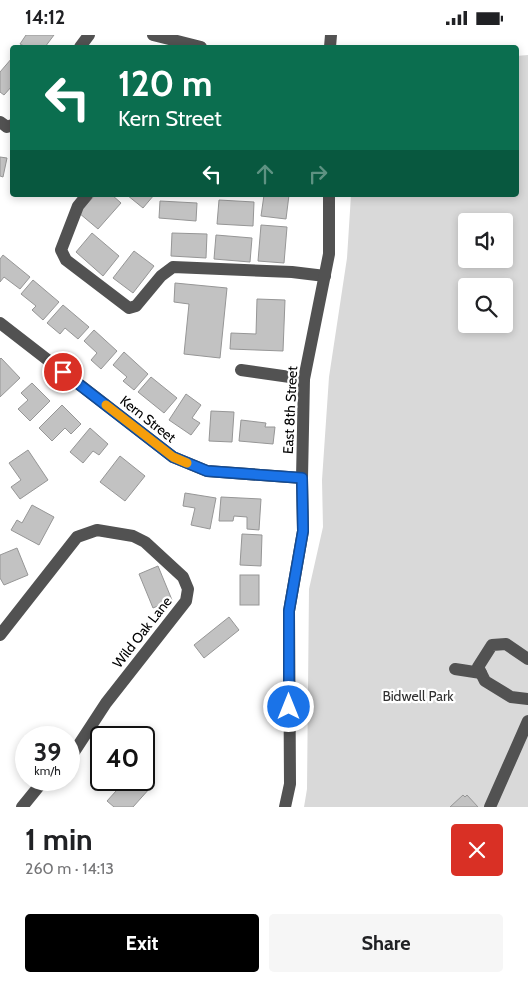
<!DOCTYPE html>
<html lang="en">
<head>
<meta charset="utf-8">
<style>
  body { margin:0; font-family:Cabin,sans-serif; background:#f6f6f6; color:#202124; height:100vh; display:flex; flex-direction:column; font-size:19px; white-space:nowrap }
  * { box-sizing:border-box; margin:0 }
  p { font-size:16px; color:#757577 }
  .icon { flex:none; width:28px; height:28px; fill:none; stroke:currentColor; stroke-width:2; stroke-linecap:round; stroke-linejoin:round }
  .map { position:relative; height:772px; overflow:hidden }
  .sheet { display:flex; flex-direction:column; background:#fff; flex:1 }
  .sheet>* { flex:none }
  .guide { position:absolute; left:10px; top:10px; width:509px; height:152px; border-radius:5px; box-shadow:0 2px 8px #0003; background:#0b6e4f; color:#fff; overflow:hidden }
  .fabs { position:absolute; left:458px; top:178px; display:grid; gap:10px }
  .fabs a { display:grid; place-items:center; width:55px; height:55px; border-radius:5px; background:#fff; box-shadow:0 2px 8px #0003; font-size:25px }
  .speed { position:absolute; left:15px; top:691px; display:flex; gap:10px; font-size:25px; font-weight:700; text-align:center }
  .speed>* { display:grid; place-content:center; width:65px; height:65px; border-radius:50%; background:#fff; box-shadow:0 2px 8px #0003; line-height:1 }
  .speed small { font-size:12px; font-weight:400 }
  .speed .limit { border:2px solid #111; border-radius:8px; background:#fff; color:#111 }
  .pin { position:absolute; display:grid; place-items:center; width:42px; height:42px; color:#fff; margin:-21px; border:2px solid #fff; border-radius:50%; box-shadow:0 1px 5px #0007 }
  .me { position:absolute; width:55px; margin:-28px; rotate:0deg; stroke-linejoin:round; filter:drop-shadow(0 0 4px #0008) }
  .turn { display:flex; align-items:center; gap:18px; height:105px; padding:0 25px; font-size:22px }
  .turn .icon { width:65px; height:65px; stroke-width:2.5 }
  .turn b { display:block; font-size:35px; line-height:42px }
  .lanes { display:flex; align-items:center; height:48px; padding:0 25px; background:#0003; justify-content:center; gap:25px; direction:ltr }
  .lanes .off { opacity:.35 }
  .round { display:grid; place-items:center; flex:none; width:52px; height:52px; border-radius:5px; background:#f6f6f6 }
  .overview { display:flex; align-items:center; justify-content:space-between; height:85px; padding:0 25px }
  h1 { font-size:30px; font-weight:800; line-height:38px }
  .cta { display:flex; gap:10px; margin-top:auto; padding:10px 25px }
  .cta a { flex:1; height:58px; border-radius:5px; background:#000; color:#fff; font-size:20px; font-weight:800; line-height:58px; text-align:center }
  .cta a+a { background:#f6f6f6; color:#202124 }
  .status { display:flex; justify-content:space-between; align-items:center; height:35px; padding:0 25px; background:#fff; direction:ltr }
  .status svg { height:14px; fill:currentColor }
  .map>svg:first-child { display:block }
  .green { fill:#d9d9d9; fill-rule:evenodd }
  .building { fill:#c2c2c2; stroke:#969696 }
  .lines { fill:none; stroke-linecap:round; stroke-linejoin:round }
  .minor { stroke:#525252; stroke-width:12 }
  .route-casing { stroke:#114b97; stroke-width:12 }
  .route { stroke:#1a73e8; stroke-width:9 }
  .slow { stroke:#f59e0b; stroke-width:9 }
  .labels { text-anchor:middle; stroke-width:4.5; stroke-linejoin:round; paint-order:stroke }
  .street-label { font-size:14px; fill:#000; stroke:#fff }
  .park-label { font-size:14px; fill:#303030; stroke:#fff }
</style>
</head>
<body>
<div class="status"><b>14:12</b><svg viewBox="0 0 49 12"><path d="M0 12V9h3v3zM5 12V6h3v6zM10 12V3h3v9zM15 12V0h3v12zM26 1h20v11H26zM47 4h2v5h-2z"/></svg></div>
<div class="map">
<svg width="528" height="772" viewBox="0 0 528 772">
  <rect width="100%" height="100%" fill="#fff"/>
  <!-- green -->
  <path class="green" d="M528 20V772H304L307 754 309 554 323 492 322 445 329 342 347 223 351 160H516V21ZM466 186H504V224H466ZM466 251H504V289H466Z"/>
  <!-- building -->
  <g class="building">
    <polygon points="26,0 54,0 45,12 26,12 20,9"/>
    <polygon points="12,23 12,51 4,60 0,57 0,37"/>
    <polygon points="0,122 7,123 3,142 0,141"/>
    <polygon points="95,160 112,160 121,168 98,194 79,178"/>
    <polygon points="127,160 154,160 143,173"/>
    <polygon points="264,160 289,160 286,184 261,181"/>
    <polygon points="219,165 254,167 253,191 217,189"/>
    <polygon points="160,166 197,168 196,186 159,183"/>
    <polygon points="261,190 287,192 284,228 258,226"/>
    <polygon points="92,198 119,221 103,241 76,217"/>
    <polygon points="172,198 207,199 206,223 171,221"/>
    <polygon points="216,200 252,203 250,227 214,224"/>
    <polygon points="134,216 154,231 133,258 113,243"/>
    <polygon points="3,220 30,242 20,254 4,242 0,247 0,224"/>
    <polygon points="33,245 59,267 43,285 32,275 36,271 21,259"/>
    <polygon points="175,248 227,253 220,323 184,319 189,269 174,267"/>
    <polygon points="257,264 285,265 283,316 230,314 231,298 256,299"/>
    <polygon points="63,270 89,292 78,304 65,293 60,299 47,288"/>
    <polygon points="94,295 117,316 101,334 91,325 97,318 84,306"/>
    <polygon points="124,317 148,339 134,355 123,346 127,342 113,330"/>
    <polygon points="1,323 20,343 0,362 0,324"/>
    <polygon points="151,342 177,363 164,378 138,357"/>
    <polygon points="32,348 50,366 30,386 18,374 28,365 21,358"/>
    <polygon points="186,359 201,370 192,383 200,388 191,400 169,385"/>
    <polygon points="62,370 81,389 71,399 65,393 52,406 39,393"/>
    <polygon points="211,376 234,377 232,407 209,406"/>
    <polygon points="241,385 266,388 265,392 275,392 273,409 239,406"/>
    <polygon points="90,393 108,409 99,420 93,416 83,428 70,417"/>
    <polygon points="28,415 48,445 20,464 11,452 21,445 9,428"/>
    <polygon points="120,421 145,441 125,466 100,447"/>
    <polygon points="185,458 216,463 210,494 191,490 195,473 183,471"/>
    <polygon points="221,462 261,464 259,495 247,494 247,482 234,481 233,486 219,486"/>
    <polygon points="32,470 54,482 39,510 11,495 17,485 22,488"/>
    <polygon points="242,499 262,500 261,531 240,530"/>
    <polygon points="17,513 28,540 4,550 0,543 0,520"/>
    <polygon points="158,531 172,565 153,573 139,539"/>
    <rect x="240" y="540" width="19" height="30"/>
    <polygon points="229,582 239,595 204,623 194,610"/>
    <polygon points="126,745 141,745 150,753 133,772 114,772 107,766"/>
    <polygon points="463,760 465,762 467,760 478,772 450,772"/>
  </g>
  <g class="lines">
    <!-- minor -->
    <g class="minor">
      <polyline points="153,0 201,12"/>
      <polyline points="80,12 89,0"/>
      <polyline points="330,12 331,0"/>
      <polyline points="0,87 7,92 12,90"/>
      <polyline points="87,160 78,171 61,215 66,225 129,273 136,271 161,241 173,232 292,237 325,241"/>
      <polyline points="0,288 173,422 207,436 302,443"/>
      <polyline points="241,335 304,344"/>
      <polyline points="0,600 77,502 97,495 133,501 145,507 183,542 188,554 186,566 106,668 74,717 69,722"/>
      <polyline points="528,624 506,609 492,610 478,632 485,646 511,662 528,664"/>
      <polyline points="455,634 481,638"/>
      <polyline points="22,772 44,745"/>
      <polyline points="285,772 290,749 289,576 303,496 302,443 304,344 329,219 329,160"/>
      <polyline points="490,772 528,686"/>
    </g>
  </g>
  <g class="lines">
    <!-- route casing -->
    <g class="route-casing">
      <polyline id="route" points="63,337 173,422 207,436 302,443 303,496 289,576 289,672"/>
    </g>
    <!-- route -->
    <use href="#route" class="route"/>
    <!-- slow -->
    <polyline class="slow" points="106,370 173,422 187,428"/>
  </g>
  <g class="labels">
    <!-- street labels -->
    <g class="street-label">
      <text transform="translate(290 375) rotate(-87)" y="5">East 8th Street</text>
      <text transform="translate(148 384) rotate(38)" y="5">Kern Street</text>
      <text transform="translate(142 597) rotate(-52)" y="5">Wild Oak Lane</text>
    </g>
    <!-- park labels -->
    <g class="park-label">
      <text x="418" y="666">Bidwell Park</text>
    </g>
  </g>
</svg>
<div class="fabs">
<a><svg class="icon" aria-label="sound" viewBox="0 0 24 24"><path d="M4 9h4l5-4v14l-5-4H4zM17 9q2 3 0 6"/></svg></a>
<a><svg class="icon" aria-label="search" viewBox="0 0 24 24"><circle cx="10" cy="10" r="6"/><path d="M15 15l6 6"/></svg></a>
</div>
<div class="speed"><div>39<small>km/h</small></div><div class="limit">40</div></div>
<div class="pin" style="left:63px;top:337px;background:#d93025"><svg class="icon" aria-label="arrive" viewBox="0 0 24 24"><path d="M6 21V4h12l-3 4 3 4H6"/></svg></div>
<svg class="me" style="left:289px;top:672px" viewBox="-20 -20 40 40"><circle r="17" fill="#1a73e8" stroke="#fff" stroke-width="3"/><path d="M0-11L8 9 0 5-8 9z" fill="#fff"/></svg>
<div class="guide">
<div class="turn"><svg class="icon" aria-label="left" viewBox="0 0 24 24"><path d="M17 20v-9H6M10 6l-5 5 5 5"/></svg><div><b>120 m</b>Kern Street</div></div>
<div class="lanes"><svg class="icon" aria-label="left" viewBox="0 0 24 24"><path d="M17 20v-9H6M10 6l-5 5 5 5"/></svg><svg class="icon off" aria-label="ahead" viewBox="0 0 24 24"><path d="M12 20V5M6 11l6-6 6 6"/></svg><svg class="icon off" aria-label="right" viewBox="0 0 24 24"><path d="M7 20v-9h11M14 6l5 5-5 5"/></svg></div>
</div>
</div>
<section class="sheet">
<div class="overview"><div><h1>1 min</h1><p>260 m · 14:13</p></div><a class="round" style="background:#d93025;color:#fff"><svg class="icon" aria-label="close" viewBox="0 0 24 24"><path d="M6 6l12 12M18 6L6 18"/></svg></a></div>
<div class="cta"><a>Exit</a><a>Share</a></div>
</section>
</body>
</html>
